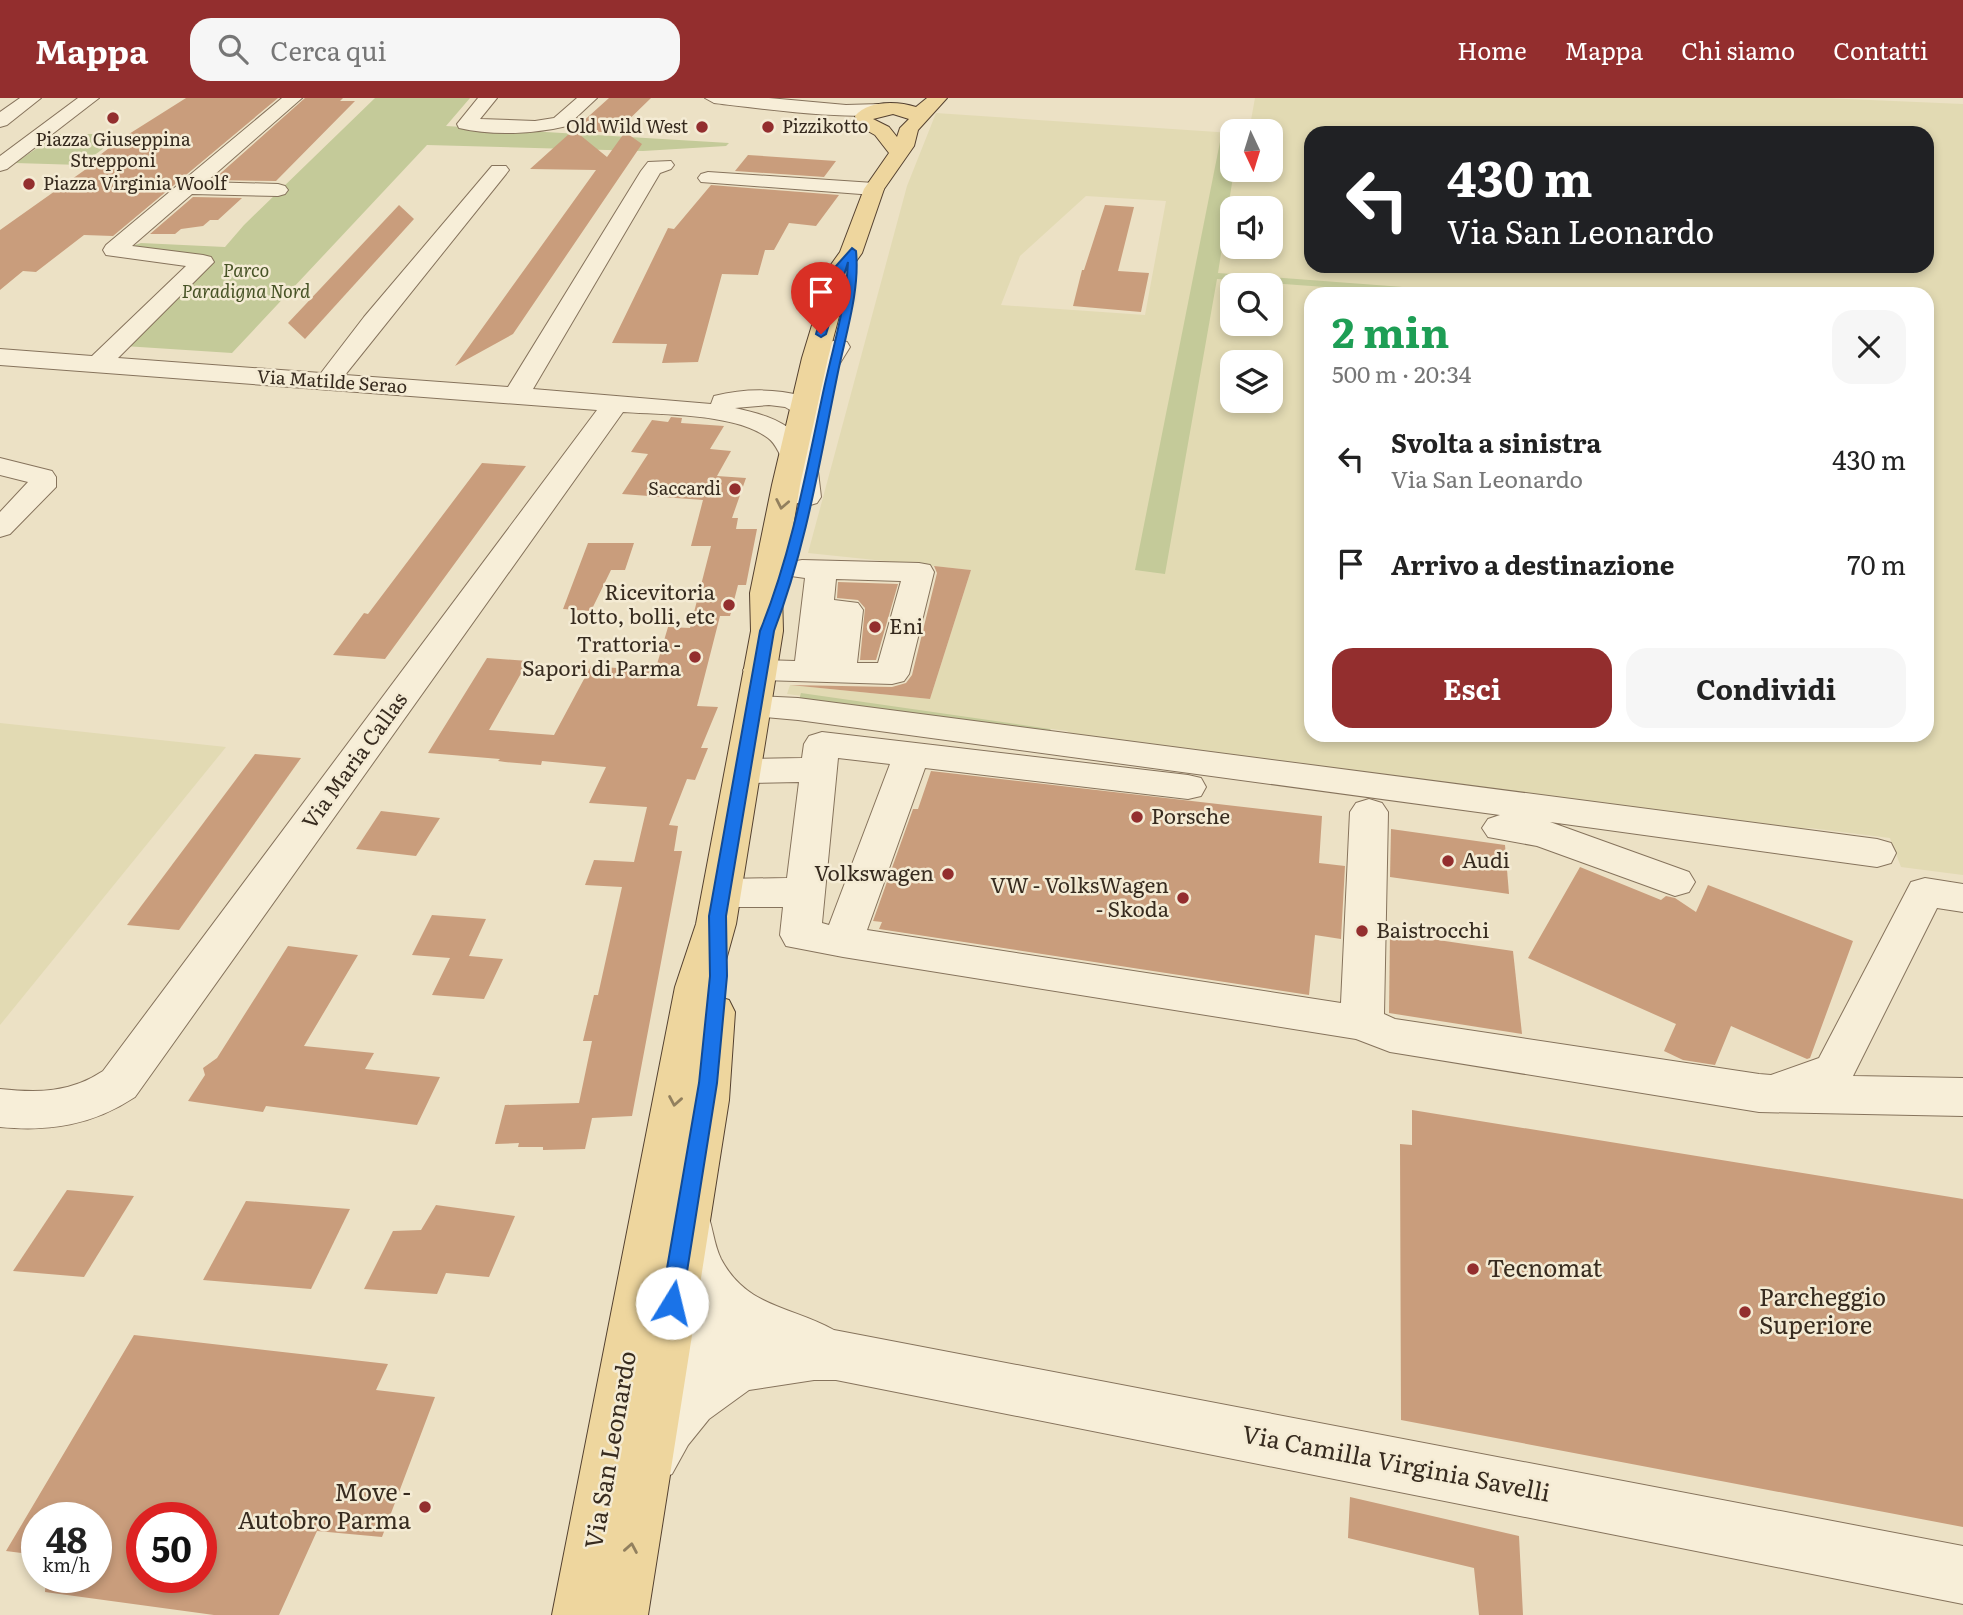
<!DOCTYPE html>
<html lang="it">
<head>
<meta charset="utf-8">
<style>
  body { margin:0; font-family:Literata,serif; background:#f6f6f6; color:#222; height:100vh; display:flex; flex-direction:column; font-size:26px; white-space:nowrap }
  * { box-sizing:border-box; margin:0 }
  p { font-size:23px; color:#767676 }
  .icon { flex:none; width:38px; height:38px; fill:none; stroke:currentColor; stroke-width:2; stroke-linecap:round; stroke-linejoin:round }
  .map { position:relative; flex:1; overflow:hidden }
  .details { position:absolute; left:1304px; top:189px; width:630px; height:455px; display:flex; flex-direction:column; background:#fff; border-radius:21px; box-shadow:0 4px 10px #0003 }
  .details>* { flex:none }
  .hud { position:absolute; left:1304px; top:28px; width:630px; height:147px; border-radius:21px; box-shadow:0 4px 10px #0003; background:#202124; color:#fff; overflow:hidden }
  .needle { width:46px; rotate:176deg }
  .tools { position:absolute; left:1220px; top:21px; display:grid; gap:14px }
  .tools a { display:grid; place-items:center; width:63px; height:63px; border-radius:14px; background:#fff; box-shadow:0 4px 10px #0003; font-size:35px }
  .speed { position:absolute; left:21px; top:1404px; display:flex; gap:14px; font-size:35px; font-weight:700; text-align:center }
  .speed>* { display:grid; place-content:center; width:91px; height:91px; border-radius:50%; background:#fff; box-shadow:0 4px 10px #0003; line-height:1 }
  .speed small { font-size:18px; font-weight:400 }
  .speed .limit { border:10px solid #d22; background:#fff; color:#111 }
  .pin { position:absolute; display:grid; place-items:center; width:60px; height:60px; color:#fff; margin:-72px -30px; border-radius:50% 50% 50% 0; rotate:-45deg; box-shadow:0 0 7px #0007 }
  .pin .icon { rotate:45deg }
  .me { position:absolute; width:77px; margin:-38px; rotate:9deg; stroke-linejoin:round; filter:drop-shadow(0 0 5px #0008) }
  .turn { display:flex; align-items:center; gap:24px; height:147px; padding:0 28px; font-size:32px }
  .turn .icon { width:91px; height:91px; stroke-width:2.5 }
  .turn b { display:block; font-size:49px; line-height:60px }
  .round { display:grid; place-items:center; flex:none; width:74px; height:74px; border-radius:21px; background:#f6f6f6 }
  .head { display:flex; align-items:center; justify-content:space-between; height:119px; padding:0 28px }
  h1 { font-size:42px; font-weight:700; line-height:52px; color:#1e9e55 }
  .primary-button { display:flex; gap:14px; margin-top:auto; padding:14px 28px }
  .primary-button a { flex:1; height:80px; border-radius:21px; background:#932e2e; color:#fff; font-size:28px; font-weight:700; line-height:80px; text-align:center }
  .primary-button a+a { background:#f6f6f6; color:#222 }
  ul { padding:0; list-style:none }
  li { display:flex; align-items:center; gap:21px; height:105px; padding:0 28px }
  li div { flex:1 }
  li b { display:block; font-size:26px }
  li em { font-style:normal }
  header { display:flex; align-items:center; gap:42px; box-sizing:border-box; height:98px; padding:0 35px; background:#932e2e; color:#fff }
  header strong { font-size:33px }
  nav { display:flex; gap:38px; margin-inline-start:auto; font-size:24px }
  .search { width:490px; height:63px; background:#f6f6f6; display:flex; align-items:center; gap:18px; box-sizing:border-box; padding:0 24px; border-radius:21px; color:#767676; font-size:26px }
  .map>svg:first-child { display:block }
  .farmland { fill:#e2dab3; fill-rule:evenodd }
  .green { fill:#c4ca99 }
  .building { fill:#c99d7c; fill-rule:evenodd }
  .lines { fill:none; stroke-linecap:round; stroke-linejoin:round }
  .minor-casing { stroke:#86735c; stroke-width:2 }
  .major-casing { stroke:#544130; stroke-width:2 }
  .minor { fill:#f7eed8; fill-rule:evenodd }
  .major { fill:#eed69e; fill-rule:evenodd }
  .oneway { stroke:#92805e }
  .route { fill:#1a73e8; stroke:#114b97; stroke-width:2 }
  .poi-dot { fill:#932e2e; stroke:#f4ebd4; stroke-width:2.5 }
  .labels { text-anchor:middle; stroke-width:5; stroke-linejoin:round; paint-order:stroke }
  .far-poi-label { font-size:18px; fill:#372b1f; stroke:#f4ebd4; text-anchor:end }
  .far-park-label { font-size:18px; font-style:italic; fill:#475326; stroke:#f4ebd4 }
  .far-street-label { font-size:18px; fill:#372b1f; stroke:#f4ebd4 }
  .poi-label { font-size:21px; fill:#372b1f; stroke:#f4ebd4; text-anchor:end }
  .street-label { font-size:21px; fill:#372b1f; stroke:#f4ebd4 }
  .near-poi-label { font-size:24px; fill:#372b1f; stroke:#f4ebd4; text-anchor:start }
  .near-street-label { font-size:24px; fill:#372b1f; stroke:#f4ebd4 }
</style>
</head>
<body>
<header>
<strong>Mappa</strong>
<div class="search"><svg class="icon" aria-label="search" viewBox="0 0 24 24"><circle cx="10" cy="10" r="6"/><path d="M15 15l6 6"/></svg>Cerca qui</div>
<nav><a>Home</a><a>Mappa</a><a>Chi siamo</a><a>Contatti</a></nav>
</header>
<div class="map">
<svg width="1963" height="1517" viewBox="0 0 1963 1517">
  <rect width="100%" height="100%" fill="#ece1c5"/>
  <!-- farmland -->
  <g class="farmland">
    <path d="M1255 0H1824L1963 6V777L1901 769 1890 740 1810 730 1795 731 1071 636 1067 633 787 596 790 587 930 601 971 472 808 455 907 88 936 15 1232 35V72H1270V33H1249ZM1311 35H1927V168H1311ZM1086 98 1166 103 1145 217 1001 207 1020 158ZM1232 110H1270V149H1232ZM1232 187H1270V226H1232ZM1311 196H1927V637H1311ZM1232 264H1270V303H1232Z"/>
    <polygon points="0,625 226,649 0,927"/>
  </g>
  <!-- green -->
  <g class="green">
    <polygon points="375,0 470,0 446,28 729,45 726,48 643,53 427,47 232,255 124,248 213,162 126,150 141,145 225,149 244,127"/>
    <polygon points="58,36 123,36 81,67 15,65"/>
    <polygon points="1220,44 1232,45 1234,72 1218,175 1496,196 1421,196 1217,181 1165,476 1135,472"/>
    <polygon points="801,595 1051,631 1049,633 799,602"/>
  </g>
  <!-- building -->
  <g class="building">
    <polygon points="186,0 278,0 113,138 84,137 36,174 23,173 0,192 0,132 89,69 84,69 121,41"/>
    <polygon points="305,0 343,0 340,3 355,3 276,83 213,82"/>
    <polygon points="609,0 651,0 615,35 574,32 607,59 625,34 642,46 513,236 455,268 596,72 530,71"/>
    <polygon points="748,57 836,63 824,79 735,73"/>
    <polygon points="711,87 839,97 816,128 789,125 774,152 765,152 758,177 722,176 698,264 662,265 667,246 612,245 668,130 674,131"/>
    <polygon points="193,99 242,100 218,122 210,122 203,128 181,131 175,136 150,136"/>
    <polygon points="399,107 414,121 305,241 288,225"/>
    <polygon points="1105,107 1134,109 1118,173 1149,175 1141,214 1073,208 1082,172 1084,172"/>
    <polygon points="671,319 682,320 681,325 724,328 710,351 731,353 717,378 746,380 732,420 738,420 736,431 757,431 746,487 738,487 730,518 720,518 697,608 718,609 701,650 708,650 695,682 687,681 669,727 678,728 674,753 682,753 632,1018 592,1020 585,1051 543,1052 543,1049 518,1049 519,1045 495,1046 505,1007 579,1005 592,943 583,943 594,897 598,897 622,789 585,787 594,762 634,764 647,709 589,705 606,669 542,663 541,667 505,664 498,663 500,661 428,655 487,560 528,563 489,632 554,637 591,568 655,573 668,529 690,530 711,448 691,448 703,402 622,396 648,356 631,354 652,322 668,324"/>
    <polygon points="482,365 526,368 385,561 333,557 364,515 368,516"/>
    <polygon points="588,445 634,445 625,472 611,472 591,513 563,511"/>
    <polygon points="934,468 971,472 930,601 790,587 892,589 906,585 912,577 937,475"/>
    <polygon points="838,484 898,486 876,562 860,562 865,510 858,502 837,500"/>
    <polygon points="255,656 301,660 179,832 127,827"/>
    <polygon points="931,673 1322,718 1319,765 1345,768 1341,841 1315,837 1309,897 879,831 882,824 873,823 913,711 918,711"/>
    <polygon points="381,713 440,720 416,758 356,751"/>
    <polygon points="1391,731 1505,747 1509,796 1390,779"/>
    <polygon points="1580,769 1661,802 1666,798 1675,800 1696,814 1708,787 1853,843 1810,960 1807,961 1731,928 1715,967 1683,962 1664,953 1676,926 1528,860"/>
    <polygon points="432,817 486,821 469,858 503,861 484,901 432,897 450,860 412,857"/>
    <polygon points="1390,835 1513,853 1522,936 1389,915"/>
    <polygon points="288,848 358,857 304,948 374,955 365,971 440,979 417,1027 266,1008 263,1014 188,1003 205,977 203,970 217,960"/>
    <polygon points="1412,1012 1963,1101 1963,1429 1401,1322 1400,1046 1412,1047"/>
    <polygon points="67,1092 134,1098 84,1179 13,1173"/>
    <polygon points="246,1103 350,1111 311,1191 203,1182"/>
    <polygon points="436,1107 515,1118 489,1179 446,1175 437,1196 364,1191 393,1133 421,1132"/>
    <path d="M134 1237 388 1266 376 1292 435 1299 382 1439 317 1433 279 1517H214L45 1494 46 1479H96V1419H37V1457L6 1453ZM142 1419H201V1479H142Z"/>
    <polygon points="1350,1399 1519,1438 1523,1517 1479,1517 1474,1470 1348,1440"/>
  </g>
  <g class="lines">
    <!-- minor casing -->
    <g class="minor-casing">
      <g id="minor">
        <polygon points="20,0 41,0 7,27 0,29 0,14"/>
        <polygon points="78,0 99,0 7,71 0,73 0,58"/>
        <path d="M282 0H302L206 84 278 86 285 88 288 92 285 96 278 98 192 96 132 148 203 157 211 159 214 164 118 260 321 275 364 219 492 68H506L509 72 506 76 345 277 508 289 641 73 648 64 671 63 674 67 671 71 660 75 533 291 711 306 714 298C743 291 773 290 803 298L811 270 829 244 838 242 847 244 850 249 837 270 829 301 822 308 826 314 817 365 821 399 817 405 807 408 797 405 793 399 789 363 783 362C778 354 776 346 768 340 735 315 663 317 623 314L135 999C93 1027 49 1034 0 1029V991C38 995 70 995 103 973L597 312 0 267V251L92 258 186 168 106 157 103 152 106 147ZM769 307 785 309 799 317 795 335C778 320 757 315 735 310Z"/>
        <path d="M478 0H497L480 21 535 23 554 20 577 0H597L567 28C534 36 492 38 459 30L457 26Z"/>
        <path d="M705 0H769L846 7 880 6 889 12C876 27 741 8 714 5Z"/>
        <polygon points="708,74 874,85 881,87 884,91 881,95 874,97 701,84 698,80 701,76"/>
        <polygon points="0,360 52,373 56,379 56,389 10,436 0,439 0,414 28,384 0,377"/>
        <path d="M802 462 919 465 930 467 934 474 909 576 904 583 892 586 760 582 748 579 743 572 748 565 760 562 795 563 805 480 791 478 787 471 791 464ZM836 481 901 483 878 565H857L863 512 858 505 834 502Z"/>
        <polygon points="754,598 798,600 1877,741 1891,745 1896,755 1891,765 1877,769 1550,724 1689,774 1695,784 1689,794 1675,798 1537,748 1488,739 1482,730 1488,721 1500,717 798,622 742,617 737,609 742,601"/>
        <path d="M822 634 1188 677 1201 680 1206 689 1201 698 1188 701 925 670 867 832 1341 905 1350 714 1356 705 1369 701 1382 705 1388 714 1384 916 1395 921 1759 976 1771 977 1819 960 1911 784 1925 780 1963 786V814L1937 810 1853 978 1963 980V1018L1759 1014 1390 954 1356 941 843 859 786 848 780 837 783 809H722L708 805 702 795 708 785 722 781 787 780 799 684 743 685 730 682 725 673 730 664 743 661 802 660 804 646 809 638ZM838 660 890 666 829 827 822 825Z"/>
        <path d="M688 1103 705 1109C713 1126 713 1145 721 1161 747 1210 791 1208 834 1232L1963 1448V1506L836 1282H814L749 1292 709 1321 688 1347 672 1376 653 1384 634 1376 626 1357 650 1309 673 1283C647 1272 629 1267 617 1240L625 1223 664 1207 691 1202 676 1172 666 1141 664 1124 671 1109Z"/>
      </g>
    </g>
    <!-- major casing -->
    <g class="major-casing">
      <path id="major" d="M927 0H947L918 32 914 48 884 91 862 155 852 169 828 260 800 387 782 495 783 533 736 826 716 898 729 902 735 914 729 1002 648 1517H552L675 889 696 826 751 533 750 495 772 387 802 260 830 168 840 154 864 91 889 55 875 37 857 27 855 18C868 2 898 3 916 9ZM893 16 909 21 900 30 897 39 889 29 873 21Z"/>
    </g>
    <!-- minor -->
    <use href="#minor" class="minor"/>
    <!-- major -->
    <use href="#major" class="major"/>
  </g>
  <!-- one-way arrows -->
  <defs><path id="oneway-chevron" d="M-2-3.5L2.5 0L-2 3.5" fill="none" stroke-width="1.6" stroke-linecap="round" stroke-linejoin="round" transform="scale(1.75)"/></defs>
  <g class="oneway">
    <use href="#oneway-chevron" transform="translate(782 406) rotate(101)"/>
    <use href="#oneway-chevron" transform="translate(675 1003) rotate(100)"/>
    <use href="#oneway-chevron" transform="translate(631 1450) rotate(-80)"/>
  </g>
  <!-- route -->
  <path class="route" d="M852 150 856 153C860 192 846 235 838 274 820 361 806 450 774 533L726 818 727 878 717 985 682 1205 679 1212 672 1214 664 1212 661 1205 699 985 710 878 709 818 760 533C791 457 806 375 823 295 832 253 846 208 848 164L826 236 821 239 816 236 836 168Z"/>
  <!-- markers -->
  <g class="poi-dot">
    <circle cx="113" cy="20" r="7"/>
    <circle cx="702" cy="29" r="7"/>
    <circle cx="768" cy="29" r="7"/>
    <circle cx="29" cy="86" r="7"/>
    <circle cx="735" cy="391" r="7"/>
    <circle cx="729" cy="507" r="7"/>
    <circle cx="875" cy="529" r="7"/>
    <circle cx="695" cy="559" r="7"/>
    <circle cx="1137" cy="719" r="7"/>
    <circle cx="1448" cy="763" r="7"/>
    <circle cx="948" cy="776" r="7"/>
    <circle cx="1183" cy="800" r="7"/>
    <circle cx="1362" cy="833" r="7"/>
    <circle cx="1473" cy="1171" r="7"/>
    <circle cx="1745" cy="1214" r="7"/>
    <circle cx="425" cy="1409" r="7"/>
  </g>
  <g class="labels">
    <!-- far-poi labels -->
    <g class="far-poi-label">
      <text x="688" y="35">Old Wild West</text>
      <text x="782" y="35" text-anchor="start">Pizzikotto</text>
      <text x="113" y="48" text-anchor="middle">Piazza Giuseppina<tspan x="113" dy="21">Strepponi</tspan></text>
      <text x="43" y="92" text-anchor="start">Piazza Virginia Woolf</text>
      <text x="721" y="397">Saccardi</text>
    </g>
    <!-- far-park labels -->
    <g class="far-park-label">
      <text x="246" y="179">Parco<tspan x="246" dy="21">Paradigna Nord</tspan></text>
    </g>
    <!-- far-street labels -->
    <g class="far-street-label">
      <text transform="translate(332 284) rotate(4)" y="6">Via Matilde Serao</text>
    </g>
    <!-- poi labels -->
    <g class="poi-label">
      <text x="715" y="502">Ricevitoria<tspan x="715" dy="24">lotto, bolli, etc</tspan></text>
      <text x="889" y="536" text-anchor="start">Eni</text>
      <text x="681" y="554">Trattoria -<tspan x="681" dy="24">Sapori di Parma</tspan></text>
      <text x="1151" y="726" text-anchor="start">Porsche</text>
      <text x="1462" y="770" text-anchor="start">Audi</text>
      <text x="934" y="783">Volkswagen</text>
      <text x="1169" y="795">VW - VolksWagen<tspan x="1169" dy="24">- Skoda</tspan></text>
      <text x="1376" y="840" text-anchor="start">Baistrocchi</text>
    </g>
    <!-- street labels -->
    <g class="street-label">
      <text transform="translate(355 663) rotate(-54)" y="7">Via Maria Callas</text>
    </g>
    <!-- near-poi labels -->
    <g class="near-poi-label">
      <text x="1487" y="1179">Tecnomat</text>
      <text x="1759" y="1208">Parcheggio<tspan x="1759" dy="28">Superiore</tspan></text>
      <text x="411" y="1403" text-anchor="end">Move -<tspan x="411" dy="28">Autobro Parma</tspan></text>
    </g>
    <!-- near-street labels -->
    <g class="near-street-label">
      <text transform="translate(611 1352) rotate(-80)" y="8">Via San Leonardo</text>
      <text transform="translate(1396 1366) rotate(11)" y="8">Via Camilla Virginia Savelli</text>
    </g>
  </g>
</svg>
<div class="tools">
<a><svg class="needle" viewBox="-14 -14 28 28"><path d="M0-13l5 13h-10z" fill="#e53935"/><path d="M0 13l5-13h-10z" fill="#767676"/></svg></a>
<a><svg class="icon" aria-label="sound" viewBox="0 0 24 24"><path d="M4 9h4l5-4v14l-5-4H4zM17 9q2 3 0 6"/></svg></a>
<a><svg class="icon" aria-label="search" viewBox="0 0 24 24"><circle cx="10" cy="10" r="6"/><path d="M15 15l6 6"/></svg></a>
<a><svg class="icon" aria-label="layers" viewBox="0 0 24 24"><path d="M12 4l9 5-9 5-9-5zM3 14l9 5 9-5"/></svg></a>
</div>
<div class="speed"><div>48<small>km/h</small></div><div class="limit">50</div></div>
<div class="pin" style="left:821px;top:236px;background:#d93025"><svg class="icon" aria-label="arrive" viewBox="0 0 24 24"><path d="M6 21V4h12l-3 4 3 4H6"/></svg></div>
<svg class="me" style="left:672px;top:1205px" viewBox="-20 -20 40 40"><circle r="19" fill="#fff"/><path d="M0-13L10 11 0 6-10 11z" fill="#1a73e8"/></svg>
<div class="hud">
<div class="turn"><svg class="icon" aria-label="left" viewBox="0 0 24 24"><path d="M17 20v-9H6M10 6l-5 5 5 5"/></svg><div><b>430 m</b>Via San Leonardo</div></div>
</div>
<section class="details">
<div class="head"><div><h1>2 min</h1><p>500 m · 20:34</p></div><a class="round"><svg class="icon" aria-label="close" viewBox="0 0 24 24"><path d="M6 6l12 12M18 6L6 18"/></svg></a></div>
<ul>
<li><svg class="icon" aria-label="left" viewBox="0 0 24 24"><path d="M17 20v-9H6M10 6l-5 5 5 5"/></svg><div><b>Svolta a sinistra</b><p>Via San Leonardo</p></div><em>430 m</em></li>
<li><svg class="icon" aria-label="arrive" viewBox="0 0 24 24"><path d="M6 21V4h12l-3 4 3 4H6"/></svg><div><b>Arrivo a destinazione</b></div><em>70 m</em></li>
</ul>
<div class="primary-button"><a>Esci</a><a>Condividi</a></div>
</section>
</div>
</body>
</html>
